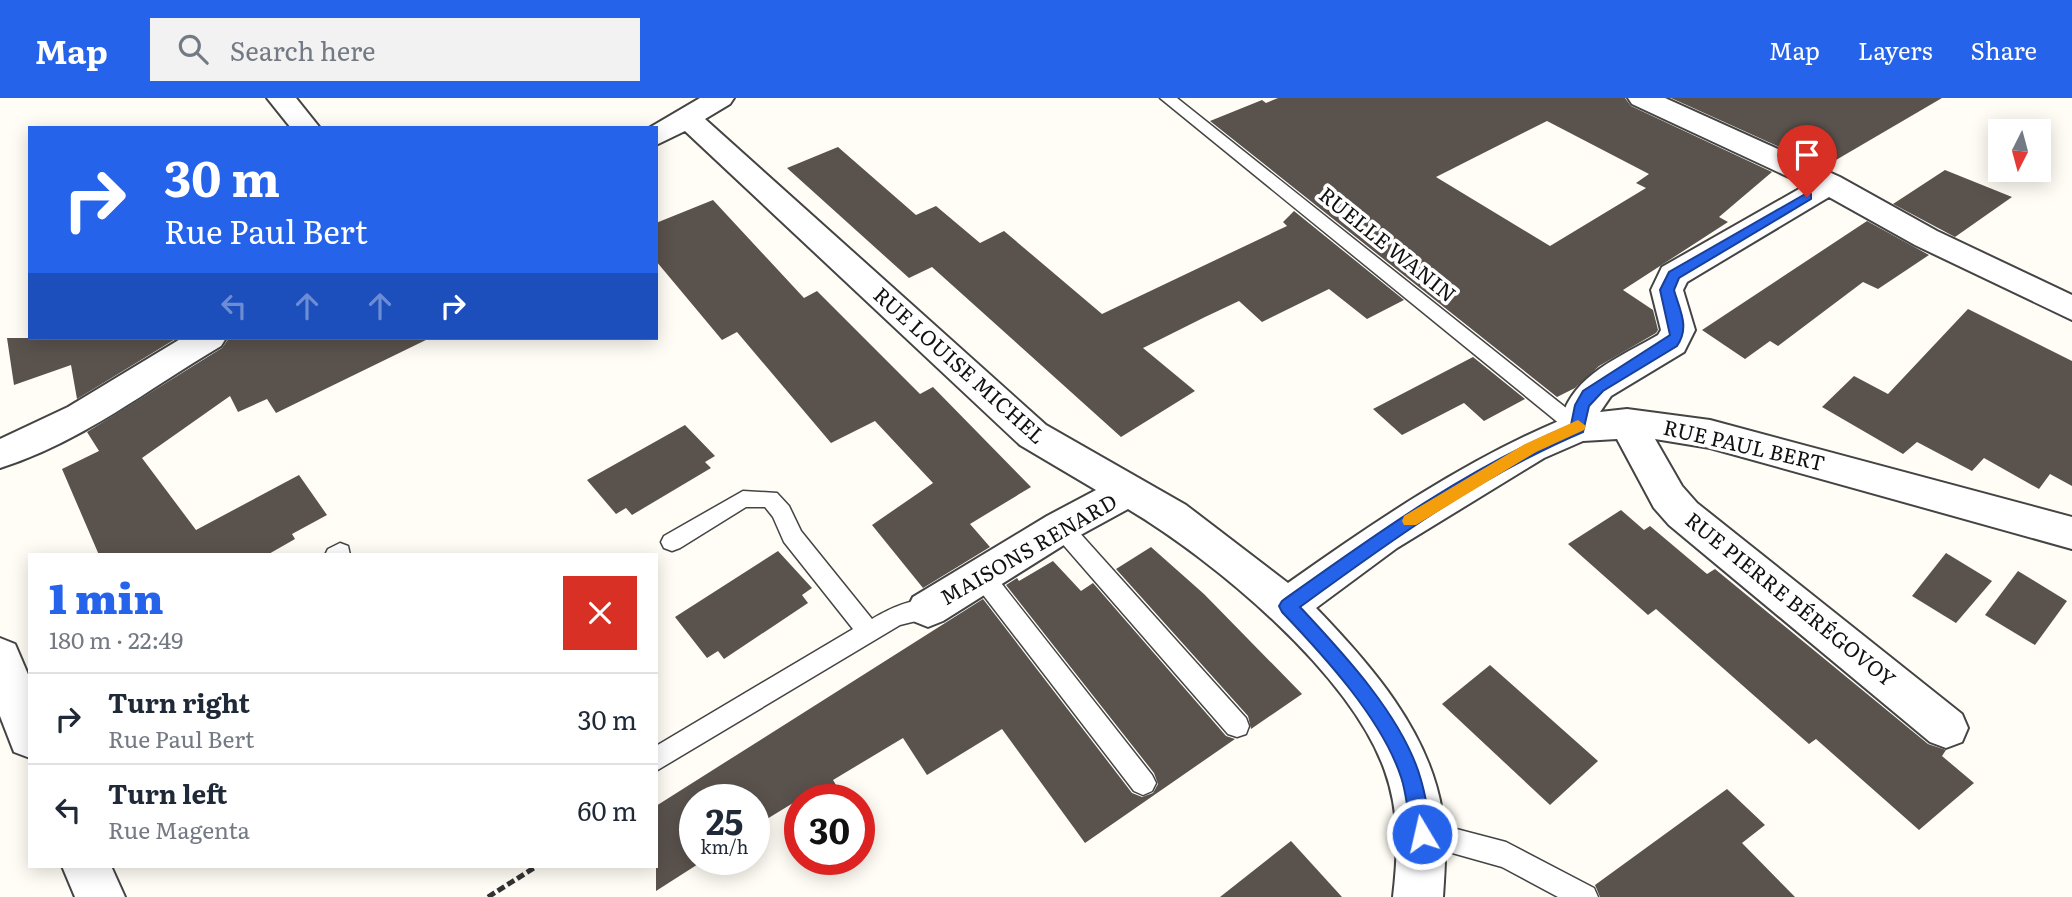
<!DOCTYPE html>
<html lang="en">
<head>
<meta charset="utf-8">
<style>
  body { margin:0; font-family:Literata,serif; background:#f2f2f3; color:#1f2937; height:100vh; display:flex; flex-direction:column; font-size:26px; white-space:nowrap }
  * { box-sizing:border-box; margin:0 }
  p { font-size:23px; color:#747a83 }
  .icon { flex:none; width:38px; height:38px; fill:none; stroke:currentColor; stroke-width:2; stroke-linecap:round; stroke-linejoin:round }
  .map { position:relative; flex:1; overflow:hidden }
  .details { position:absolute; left:28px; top:455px; width:630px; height:315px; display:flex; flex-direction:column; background:#fff; border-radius:0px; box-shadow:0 4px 18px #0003 }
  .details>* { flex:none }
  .top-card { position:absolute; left:28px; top:28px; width:630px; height:214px; border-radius:0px; box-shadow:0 4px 18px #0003; background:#2563eb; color:#fff; overflow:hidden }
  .needle { width:46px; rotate:186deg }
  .controls { position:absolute; left:1988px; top:21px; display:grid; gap:14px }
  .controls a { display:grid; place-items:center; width:63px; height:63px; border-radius:0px; background:#fff; box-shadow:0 4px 18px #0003; font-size:35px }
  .speed { position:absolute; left:679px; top:686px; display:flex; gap:14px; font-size:35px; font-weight:700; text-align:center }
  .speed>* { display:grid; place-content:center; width:91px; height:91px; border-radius:50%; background:#fff; box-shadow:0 4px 18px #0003; line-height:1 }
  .speed small { font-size:18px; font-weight:400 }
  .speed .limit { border:10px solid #d22; background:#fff; color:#111 }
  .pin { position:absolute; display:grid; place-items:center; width:60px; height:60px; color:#fff; margin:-72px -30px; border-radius:50% 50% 50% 0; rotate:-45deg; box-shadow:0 0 7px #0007 }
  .pin .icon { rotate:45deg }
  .me { position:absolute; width:77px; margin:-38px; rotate:351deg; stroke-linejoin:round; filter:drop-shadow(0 0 5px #0008) }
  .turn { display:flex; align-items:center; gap:24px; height:147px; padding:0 21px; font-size:32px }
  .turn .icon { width:91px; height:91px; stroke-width:2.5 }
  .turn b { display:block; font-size:49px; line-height:60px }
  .lanes { display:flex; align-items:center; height:66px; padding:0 21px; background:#0003; justify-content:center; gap:35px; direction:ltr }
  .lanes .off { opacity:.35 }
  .round { display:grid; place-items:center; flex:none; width:74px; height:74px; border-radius:0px; background:#f2f2f3 }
  .head { display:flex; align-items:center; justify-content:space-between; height:119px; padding:0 21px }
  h1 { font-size:42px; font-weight:800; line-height:52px; color:#2563eb }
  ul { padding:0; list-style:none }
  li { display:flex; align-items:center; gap:21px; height:91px; padding:0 21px; border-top:2px solid #e0e1e3 }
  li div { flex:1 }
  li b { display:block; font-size:26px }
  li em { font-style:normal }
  header { display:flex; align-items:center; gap:42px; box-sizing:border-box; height:98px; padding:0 35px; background:#2563eb; color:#fff }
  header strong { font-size:33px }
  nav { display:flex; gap:38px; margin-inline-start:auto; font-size:24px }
  .search { width:490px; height:63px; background:#f2f2f3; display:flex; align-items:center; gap:18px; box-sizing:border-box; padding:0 24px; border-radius:0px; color:#747a83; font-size:26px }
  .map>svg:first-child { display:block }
  .building { fill:#5a524d; fill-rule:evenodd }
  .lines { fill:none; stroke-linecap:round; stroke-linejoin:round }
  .service-casing { stroke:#444; stroke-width:3 }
  .minor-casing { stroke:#444; stroke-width:4 }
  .path { stroke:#333; stroke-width:5; stroke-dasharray:8 3.5; stroke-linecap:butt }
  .service { fill:#fff; fill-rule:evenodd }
  .minor { fill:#fff; fill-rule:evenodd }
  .route { fill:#2563eb; stroke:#184099; stroke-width:2 }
  .slow { fill:#f59e0b }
  .labels { text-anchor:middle; stroke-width:7; stroke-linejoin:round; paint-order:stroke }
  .street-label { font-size:21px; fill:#111; stroke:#fff }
</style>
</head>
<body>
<header>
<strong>Map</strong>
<div class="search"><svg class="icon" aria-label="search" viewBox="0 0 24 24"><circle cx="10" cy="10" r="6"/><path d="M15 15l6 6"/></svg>Search here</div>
<nav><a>Map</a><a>Layers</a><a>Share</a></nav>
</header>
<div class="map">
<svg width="2072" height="799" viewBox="0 0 2072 799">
  <rect width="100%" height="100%" fill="#fffdf5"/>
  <!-- building -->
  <g class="building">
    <path d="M1278 0H1625L1631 8 1772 74 1719 119 1728 124 1623 192 1653 212 1658 232 1656 235 1599 268 1575 290 1557 299 1210 23 1262 2 1266 5ZM1547 23 1649 76 1636 85 1646 90 1550 148 1436 79Z"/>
    <polygon points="1671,0 1942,0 1824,69"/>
    <polygon points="838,49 916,117 936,108 980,145 1004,133 1102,216 1287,128 1283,124 1294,113 1404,202 1367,221 1329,191 1262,224 1239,203 1205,219 1143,250 1195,293 1121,339 932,169 909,180 787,70"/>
    <polygon points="1945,72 2012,99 1955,139 1893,106"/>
    <polygon points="713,102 804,200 817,193 920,296 933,289 1031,389 970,426 990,449 923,490 872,427 933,385 875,323 831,345 737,234 722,242 656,163 656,125"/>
    <polygon points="1867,123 1929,157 1878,191 1863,184 1778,248 1770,243 1745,261 1702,232"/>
    <polygon points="1968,211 2072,263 2072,388 2050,376 2039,391 1984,360 1972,373 1917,344 1903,356 1822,309 1854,278 1888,296"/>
    <polygon points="7,240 177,240 77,301 71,267 14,287"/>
    <polygon points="229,240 430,240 276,315 267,301 238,314 230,298 142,360 196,432 299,377 327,417 292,436 295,441 267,457 99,457 62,371 99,353 87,334 222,250"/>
    <polygon points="1473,259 1525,301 1484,323 1464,305 1402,337 1373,311"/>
    <polygon points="685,327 715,358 705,364 711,370 632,417 626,410 616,416 587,382"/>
    <polygon points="1621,412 1644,432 1650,428 1707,476 1715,471 1928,646 1946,652 1942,658 1974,685 1919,732 1816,641 1809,646 1656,511 1648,517 1568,446"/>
    <polygon points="1151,449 1204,496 1302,596 1251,631 1248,618 1116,471"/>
    <polygon points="778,453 812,490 802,497 808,505 724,561 718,553 707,560 675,519"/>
    <polygon points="1946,455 1992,483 1956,525 1912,498"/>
    <polygon points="1053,463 1081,493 1093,485 1226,638 1235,641 1085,745 1002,631 927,677 903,640 833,682 845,702 798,702 754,729 754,702 695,702 695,761 706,761 656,793 656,708 983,501 1132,695 1142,699 1153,695 1158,686 1154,675 1006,487 1017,480 1019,483"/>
    <polygon points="2018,473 2067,503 2035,547 1985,517"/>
    <polygon points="1490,567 1598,663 1550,707 1442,606"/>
    <polygon points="1727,691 1765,727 1742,745 1795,799 1600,799 1595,787"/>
    <polygon points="1291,743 1342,799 1220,799"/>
  </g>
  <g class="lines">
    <!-- service casing -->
    <g class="service-casing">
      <g id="service">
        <polygon points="1160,0 1177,0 1585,325 1588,330 1585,335 1578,337 1571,335"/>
        <path d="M743 393 777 395 789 408 801 433 872 521C889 511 917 497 936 504L939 511 936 518 900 527 656 673V648L853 531 784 444 773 419 765 409H746L680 450 672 453 664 450 661 444 664 438Z"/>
        <polygon points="1061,420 1069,423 1246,620 1249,628 1246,636 1237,639 1228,636 1053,435 1050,429 1053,423"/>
        <polygon points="340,445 348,448 350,457 325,457 328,451"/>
        <polygon points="982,469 990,471 1152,677 1156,685 1152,693 1143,697 1134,693 974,485 971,478 974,471"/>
        <polygon points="1422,722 1506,744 1594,790 1598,799 1558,799 1502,769 1413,744 1409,735 1413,726"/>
      </g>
    </g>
    <!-- minor casing -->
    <g class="minor-casing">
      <g id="minor">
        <polygon points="267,0 296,0 320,30 291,30"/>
        <path d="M700 0H734L730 6 705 21 1046 327 1186 407 1288 485C1374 424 1464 363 1561 322 1573 276 1621 259 1658 237L1661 232 1651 192 1662 169 1806 87 1632 6 1628 0H1665L1840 79 1937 133 2072 197V222L1915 147 1829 99 1687 184 1683 192 1695 232 1684 254 1611 298 1600 314 1627 311 1710 322 2072 419V451L1710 350 1655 341 1682 388 1697 405 1962 616 1968 630 1962 644 1946 650 1930 644 1669 427 1654 410 1617 341 1583 343 1544 360 1397 450 1316 510C1371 567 1429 633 1442 713 1447 742 1445 770 1443 799H1393C1398 756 1400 715 1385 673 1351 576 1215 463 1128 411L1075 440 943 523 928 529 913 523 907 511 913 499 1047 418 1096 392 1020 347 685 33 656 47V30H649Z"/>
        <path d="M182 240H226L221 248C148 291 82 344 0 370V341L68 309Z"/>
        <polygon points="0,540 15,546 30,581 30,660 14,654 0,618"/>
        <polygon points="62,768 111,768 125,799 75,799"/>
      </g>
    </g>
    <!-- path -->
    <polyline class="path" points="488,799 537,768"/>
    <!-- service -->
    <use href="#service" class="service"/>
    <!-- minor -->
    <use href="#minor" class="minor"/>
  </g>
  <!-- route -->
  <path class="route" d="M1807 95 1811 96V101L1679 180 1674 192C1680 213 1690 229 1677 248L1603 293 1589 308 1583 334C1481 377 1389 444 1300 509 1343 555 1404 620 1421 682 1426 699 1429 718 1432 736L1429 742 1422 745 1415 742C1407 722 1408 699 1401 679 1382 621 1324 558 1282 514L1279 508 1282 503C1373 438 1467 370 1571 327L1575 307 1583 293 1670 237 1660 192 1669 174Z"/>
  <!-- slow -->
  <polygon class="slow" points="1578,322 1586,328 1584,332 1536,354 1416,427 1404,427 1402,423 1404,418 1525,346"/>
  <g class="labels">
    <!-- street labels -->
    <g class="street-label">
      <text transform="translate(1387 147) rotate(39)" y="7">RUELLE WANIN</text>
      <text transform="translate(959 268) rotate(42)" y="7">RUE LOUISE MICHEL</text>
      <text transform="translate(1744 348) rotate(13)" y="7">RUE PAUL BERT</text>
      <text transform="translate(1029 452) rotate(-30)" y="7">MAISONS RENARD</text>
      <text transform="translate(1790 502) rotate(39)" y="7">RUE PIERRE BÉRÉGOVOY</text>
    </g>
  </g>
</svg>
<div class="controls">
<a><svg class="needle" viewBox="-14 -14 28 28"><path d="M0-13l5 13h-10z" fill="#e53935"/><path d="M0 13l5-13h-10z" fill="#747a83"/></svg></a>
</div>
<div class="speed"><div>25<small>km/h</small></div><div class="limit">30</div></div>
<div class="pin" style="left:1807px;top:99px;background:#d93025"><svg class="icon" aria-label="arrive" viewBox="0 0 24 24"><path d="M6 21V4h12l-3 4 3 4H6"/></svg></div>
<svg class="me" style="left:1422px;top:736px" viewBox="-20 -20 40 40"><circle r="17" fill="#2563eb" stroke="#fff" stroke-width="3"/><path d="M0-11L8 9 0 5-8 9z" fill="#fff"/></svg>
<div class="top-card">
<div class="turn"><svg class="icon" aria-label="right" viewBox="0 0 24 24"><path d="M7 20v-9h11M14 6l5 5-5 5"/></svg><div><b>30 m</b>Rue Paul Bert</div></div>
<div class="lanes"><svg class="icon off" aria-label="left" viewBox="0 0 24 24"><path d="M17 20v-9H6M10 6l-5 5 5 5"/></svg><svg class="icon off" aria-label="ahead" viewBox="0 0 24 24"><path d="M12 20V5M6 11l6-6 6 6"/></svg><svg class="icon off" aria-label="ahead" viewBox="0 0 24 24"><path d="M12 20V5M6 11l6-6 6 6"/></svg><svg class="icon" aria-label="right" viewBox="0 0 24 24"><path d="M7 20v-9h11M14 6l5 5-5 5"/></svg></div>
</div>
<section class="details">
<div class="head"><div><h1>1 min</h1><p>180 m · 22:49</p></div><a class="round" style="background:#d93025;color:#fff"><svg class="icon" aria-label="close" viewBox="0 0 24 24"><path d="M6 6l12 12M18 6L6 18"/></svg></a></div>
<ul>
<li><svg class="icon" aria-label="right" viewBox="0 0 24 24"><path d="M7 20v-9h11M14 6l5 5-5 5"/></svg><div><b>Turn right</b><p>Rue Paul Bert</p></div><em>30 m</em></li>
<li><svg class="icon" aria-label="left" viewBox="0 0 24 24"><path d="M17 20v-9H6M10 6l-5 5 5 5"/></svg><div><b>Turn left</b><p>Rue Magenta</p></div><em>60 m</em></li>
</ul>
</section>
</div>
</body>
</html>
